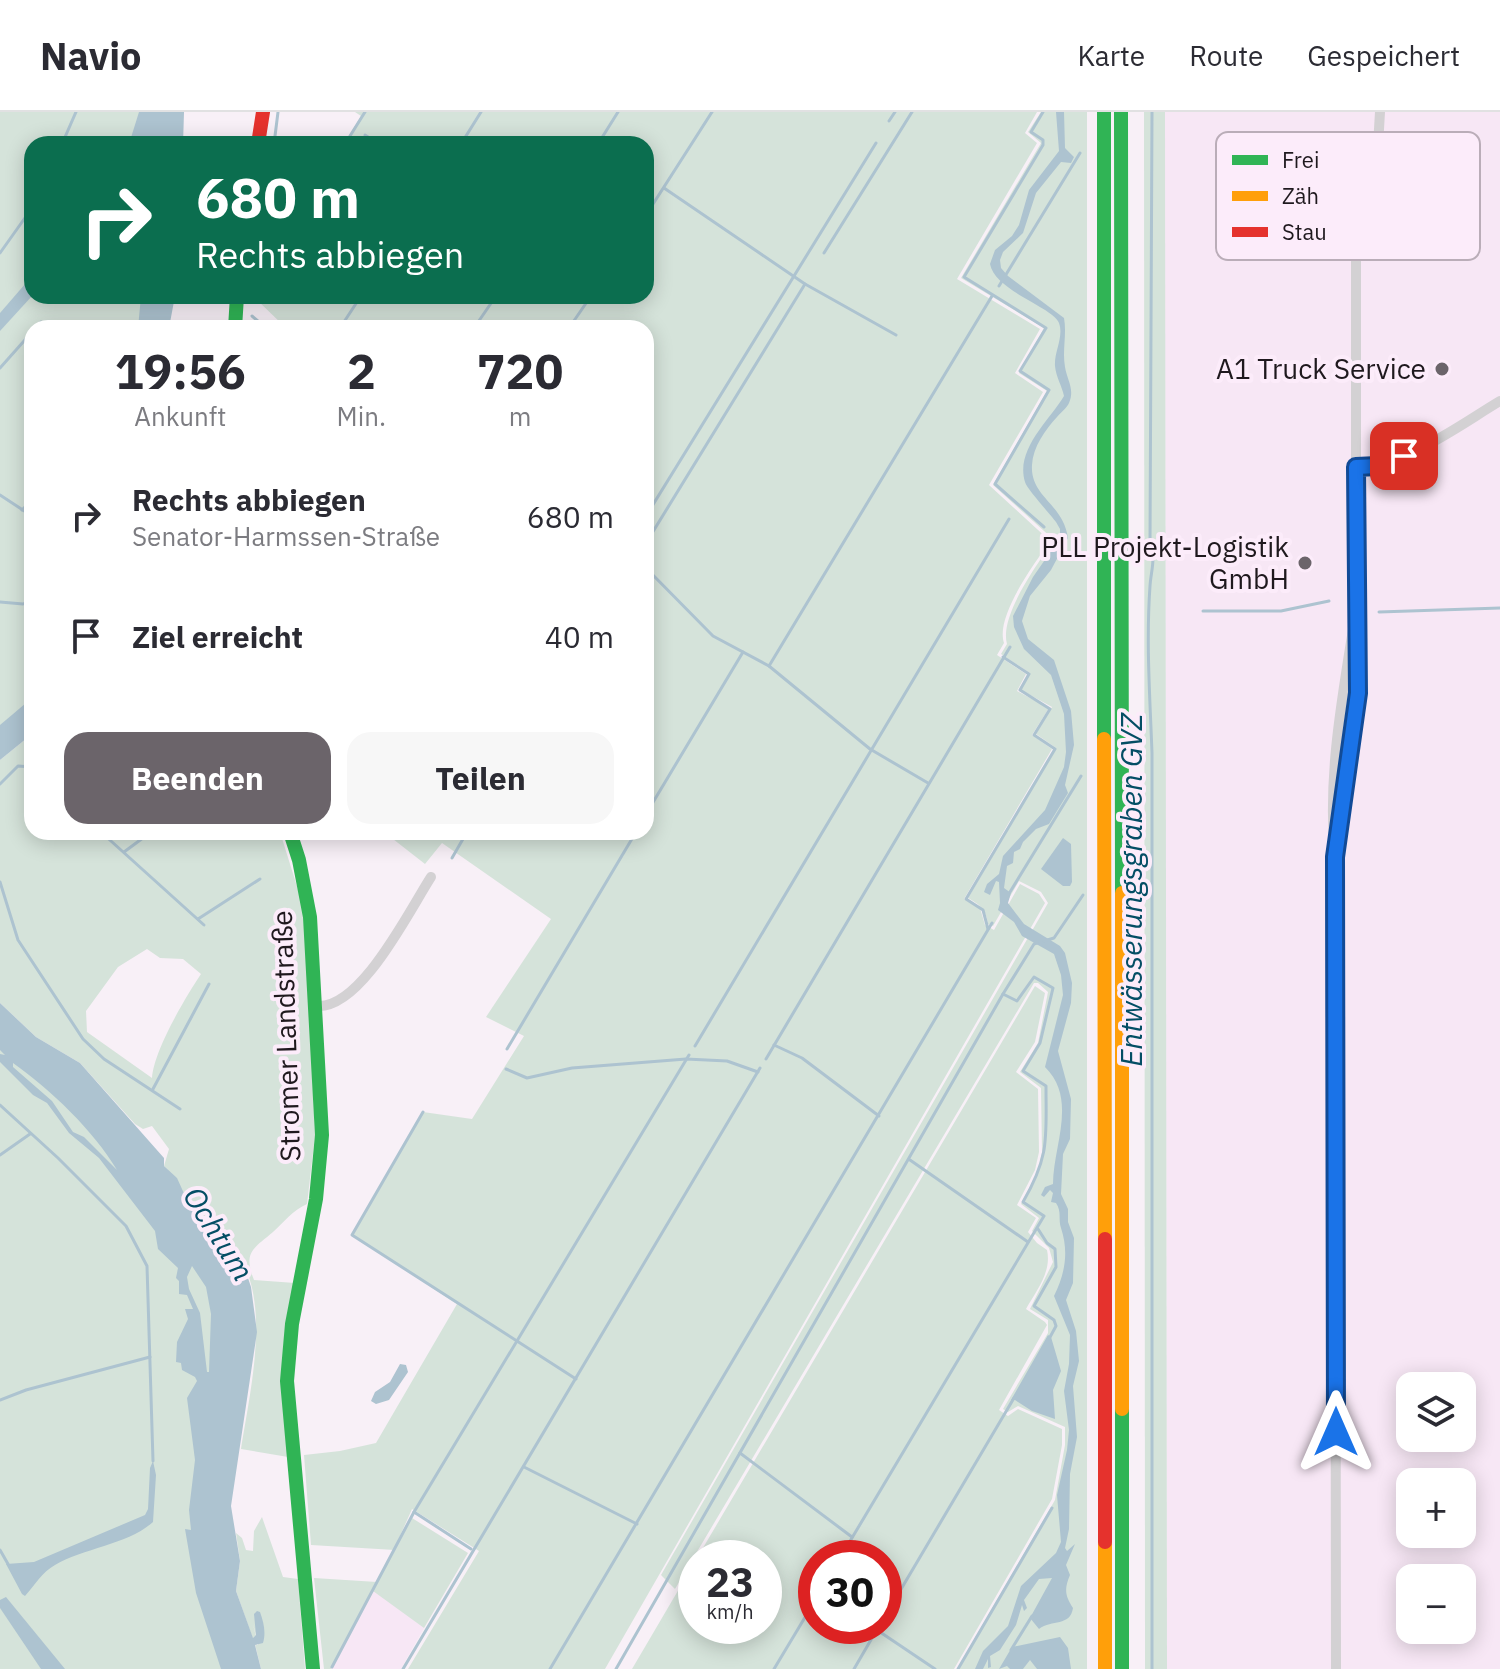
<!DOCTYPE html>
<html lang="de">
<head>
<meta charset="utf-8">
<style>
  body { margin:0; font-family:"IBM Plex Sans",sans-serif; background:#f7f7f7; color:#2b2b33; height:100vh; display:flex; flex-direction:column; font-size:30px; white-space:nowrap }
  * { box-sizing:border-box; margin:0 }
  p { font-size:26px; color:#7c7c81 }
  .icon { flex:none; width:44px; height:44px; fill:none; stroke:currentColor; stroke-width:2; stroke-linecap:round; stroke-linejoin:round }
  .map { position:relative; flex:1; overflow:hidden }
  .drawer { position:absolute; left:24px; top:208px; width:630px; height:520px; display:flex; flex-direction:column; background:#fff; border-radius:24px; box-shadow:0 4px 20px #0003 }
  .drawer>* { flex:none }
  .top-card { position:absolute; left:24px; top:24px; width:630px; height:168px; border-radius:24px; box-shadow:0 4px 20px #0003; background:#0b6e4f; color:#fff; overflow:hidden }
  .controls { position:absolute; left:1396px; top:1260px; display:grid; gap:16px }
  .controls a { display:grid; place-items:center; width:80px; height:80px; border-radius:16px; background:#fff; box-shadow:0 4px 20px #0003; font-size:40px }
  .speed { position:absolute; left:678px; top:1428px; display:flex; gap:16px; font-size:40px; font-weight:700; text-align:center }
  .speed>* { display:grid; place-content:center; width:104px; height:104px; border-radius:50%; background:#fff; box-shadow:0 4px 20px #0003; line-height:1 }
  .speed small { font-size:20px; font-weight:400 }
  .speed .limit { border:12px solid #d22; background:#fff; color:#111 }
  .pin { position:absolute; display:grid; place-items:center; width:68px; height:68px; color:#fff; margin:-34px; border-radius:16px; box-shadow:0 4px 12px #0006 }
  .me { position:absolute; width:88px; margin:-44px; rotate:0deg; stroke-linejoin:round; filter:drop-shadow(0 0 6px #0008) }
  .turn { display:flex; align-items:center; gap:28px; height:168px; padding:0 40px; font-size:36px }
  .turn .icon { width:104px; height:104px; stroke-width:2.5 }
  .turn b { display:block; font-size:56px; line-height:68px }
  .eta { display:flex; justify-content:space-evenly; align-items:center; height:136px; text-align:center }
  .eta b { font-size:48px; font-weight:700; line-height:56px }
  .button { display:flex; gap:16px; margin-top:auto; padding:16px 40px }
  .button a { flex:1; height:92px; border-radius:24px; background:#6b646a; color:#fff; font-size:32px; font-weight:700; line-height:92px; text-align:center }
  .button a+a { background:#f7f7f7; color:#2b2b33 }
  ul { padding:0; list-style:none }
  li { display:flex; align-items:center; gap:24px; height:120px; padding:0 40px }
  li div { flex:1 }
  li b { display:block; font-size:30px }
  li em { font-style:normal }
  header { display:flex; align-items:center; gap:48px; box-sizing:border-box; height:112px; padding:0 40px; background:#fff; border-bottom:2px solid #e1e1e2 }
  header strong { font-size:38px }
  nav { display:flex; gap:44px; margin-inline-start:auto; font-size:28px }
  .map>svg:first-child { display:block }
  .built { fill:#f7e7f5; fill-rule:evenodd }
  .green { fill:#d5e3da; fill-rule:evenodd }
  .water { fill:#adc3d0; fill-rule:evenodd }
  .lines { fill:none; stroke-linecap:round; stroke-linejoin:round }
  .stream { stroke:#adc3d0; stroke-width:3 }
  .street { stroke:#d3d1d3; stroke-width:10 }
  .fast { stroke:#30b455; stroke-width:14 }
  .slow { stroke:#ff9f0a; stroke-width:14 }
  .jam { stroke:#e5322d; stroke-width:14 }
  .route-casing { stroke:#114b97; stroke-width:20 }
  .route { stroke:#1a73e8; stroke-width:14 }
  .poi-dot { fill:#6b646a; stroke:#fcecfa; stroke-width:3 }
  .labels { text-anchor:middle; stroke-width:8; stroke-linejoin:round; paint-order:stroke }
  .poi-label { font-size:28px; fill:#1f191e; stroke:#fcecfa; text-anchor:end }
  .street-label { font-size:28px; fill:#1f191e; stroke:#fcecfa }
  .water-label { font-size:30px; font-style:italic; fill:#044e65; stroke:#fcecfa }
  .key { fill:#fcecfa; stroke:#baadb8; stroke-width:2 }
  .key-label { font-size:22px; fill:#1f191e }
</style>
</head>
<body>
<header>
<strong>Navio</strong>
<nav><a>Karte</a><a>Route</a><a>Gespeichert</a></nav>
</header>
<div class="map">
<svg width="1500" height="1557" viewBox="0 0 1500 1557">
  <rect width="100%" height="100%" fill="#f8f0f7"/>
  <!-- built -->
  <g class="built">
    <path d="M1165 0H1500V1557H1167ZM1410 1274H1462V1326H1410ZM1410 1370H1462V1422H1410ZM1410 1466H1462V1518H1410Z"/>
    <polygon points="373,1478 424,1516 401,1557 331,1557"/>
  </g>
  <!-- green -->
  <g class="green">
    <polygon points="0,0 174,0 172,32 32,32 32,184 161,184 159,216 32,216 32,612 0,637"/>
    <path d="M355 0H1037L1025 21 1037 31 957 167 1040 217 1015 261 1043 280 989 373 1050 429C1035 451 995 504 1004 531L997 543 1026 562 1017 579 1049 596 1032 623 1052 637 964 787 980 796 985 813 994 818 1020 772 1039 782 1045 791 605 1557H408L479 1439 412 1397 396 1433 412 1406 468 1441 424 1516 373 1479 331 1557H324L314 1466 377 1470 395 1438 311 1433 304 1343 340 1339 376 1331 457 1192 352 1123 423 1000 472 1007 524 924 486 905 551 807 442 731 425 752 384 720H646V216H286L255 186 646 184V32H344L361 4Z"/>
    <path d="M1041 0H1087V1557H957L1055 1388 1065 1333V1315L1018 1294 1008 1300 1003 1297 1048 1221V1208L1030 1197 1053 1150 1049 1136 1032 1119 1039 1106 1021 1092 1038 1059 1042 1041 1041 976 1020 960 1038 931 1048 880 1038 871H1034L675 1477 661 1463 1048 791 1041 780 1019 769 993 814 988 812C986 797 980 793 968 786L1056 636 1036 622 1052 595 1021 578 1030 561 1001 542 1007 532C999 504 1038 451 1054 428L993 373 1047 279 1019 261 1044 216 961 166 1041 31 1028 20Z"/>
    <polygon points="1144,0 1165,0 1167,1557 1145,1557"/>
    <path d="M32 622V720H280L305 800 315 1024 307 1092C292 1099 285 1109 273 1120 253 1137 243 1140 254 1168L295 1171C277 1226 283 1288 288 1345L241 1337C249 1286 267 1209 247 1160 236 1133 210 1115 192 1094 180 1080 179 1069 164 1054L169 1037 152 1014 143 1017 135 1012 80 951 36 925 0 891V648ZM147 837 160 846 183 847 201 862C185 886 154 938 152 966L87 920 86 899 118 855Z"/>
    <path d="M1035 874 1045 881 1035 930 1016 960 1038 977 1039 1040 1035 1058 1017 1093 1036 1106 1028 1120 1037 1131 1047 1138C1052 1160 1036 1179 1026 1197L1045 1210 1047 1213 999 1298 1008 1304 1018 1297 1062 1317V1333L1052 1387 954 1557H632L696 1448V1514H764V1446H697ZM816 1446H884V1514H816Z"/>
    <polygon points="0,897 224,1159 221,1382 245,1557 0,1557"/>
    <polygon points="262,1405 283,1465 298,1467 305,1557 261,1557 255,1532 258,1533 253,1512 256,1523 253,1527 236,1479 240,1449 236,1421 242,1426 246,1438 253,1439 254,1419"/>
  </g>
  <!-- water -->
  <g class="water">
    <polygon points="139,0 184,0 183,32 129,32"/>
    <path d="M1056 0H1064L1065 36 1074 45 1071 51 1061 50 1036 81 1023 121 1003 140 1000 148 1001 156 1008 164 1064 206C1067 222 1062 239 1065 255 1067 268 1075 277 1069 291 1067 296 1061 300 1057 305 1045 318 1033 335 1032 353 1030 385 1063 391 1068 426L1051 458 1030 484 1022 509 1028 527 1054 548 1071 599 1074 633 1065 673 1068 681 1049 712 1036 717 1023 730 1020 737 1014 740 1013 751 1007 754 1004 776 1011 781 1008 791 1024 812 1060 834 1065 841 1072 871 1071 891 1058 939 1071 987 1070 1027 1063 1042 1061 1082 1068 1097V1110L1074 1126 1073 1171 1066 1188 1076 1219 1079 1249 1073 1274 1077 1325 1070 1362 1069 1417 1065 1436 1067 1439 1075 1432 1066 1453 1070 1463C1064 1477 1065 1484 1073 1496 1070 1515 1052 1507 1039 1517L1030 1506 1052 1466 1039 1467 1024 1488 1027 1496 1024 1499 1022 1493 1016 1513 1000 1538 990 1544 991 1555 988 1556V1547L983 1557H975L983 1539 1008 1514 1021 1474 1056 1441 1061 1430 1057 1383 1067 1338 1069 1318 1064 1279 1069 1252 1070 1223 1054 1184C1065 1162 1069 1140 1061 1116 1058 1107 1062 1100 1056 1091L1051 1090 1053 1081 1050 1078 1044 1085 1041 1083 1045 1075 1053 1072C1053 1034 1078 987 1045 955L1063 883 1061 863 1054 842 1022 824 1014 810 998 798 1000 791 999 770 996 769 990 783 984 780 987 772 999 762 1003 744 1045 698 1064 655 1066 640 1064 602 1051 563 1024 537 1014 515 1013 504 1033 465 1060 426V417L1056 410C1050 402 1027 377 1025 370 1015 337 1050 308 1064 284 1062 274 1056 265 1055 254 1054 240 1064 225 1059 211 1053 195 995 179 990 152L995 138 1012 124 1019 113 1029 78 1059 39Z"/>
    <polygon points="32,164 32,184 0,219 0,201"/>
    <polygon points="141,184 175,184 169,216 138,216"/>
    <polygon points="32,586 32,622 0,648 0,613"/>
    <polygon points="1063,726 1071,732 1072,770 1070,774 1063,774 1041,757"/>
    <path d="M0 891 36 925 80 951 164 1046V1054L177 1066 187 1088 241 1145 251 1175 257 1220 231 1394 240 1449 236 1479 253 1526 256 1523 254 1502 257 1499 260 1500C264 1511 266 1521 263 1531L255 1533 261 1557H221L196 1481 185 1417 191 1418 189 1398 195 1348 187 1286 197 1269 195 1265 182 1258 181 1251 176 1250 177 1230 188 1207 185 1197H193L187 1183 179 1182V1169L176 1166 178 1156 158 1137 155 1119 99 1046 69 1021 47 991 33 983 0 950V942L5 943 0 938ZM13 951C51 978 93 1018 117 1058L84 1025 73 1020 52 989 13 955ZM192 1154 206 1175 211 1202 209 1260H207L200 1201 189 1177 187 1165Z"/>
    <polygon points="1048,1223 1051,1225 1061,1259 1053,1278 1055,1307 1032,1299 1015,1288 1011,1288"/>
    <polygon points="400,1252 406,1253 408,1260 389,1288 376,1292 371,1289 375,1280 390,1270"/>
    <path d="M153 1349 156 1363 153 1410C129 1432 84 1436 55 1453 42 1460 35 1473 25 1484L22 1482 6 1452 34 1450 145 1403 148 1397 150 1356Z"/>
    <polygon points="6,1485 65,1557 41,1557 0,1496 0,1488"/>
    <polygon points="1060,1525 1068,1536 1071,1557 1037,1557 1030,1548 1023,1557 1010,1557 1007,1554 999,1557 1012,1535"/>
  </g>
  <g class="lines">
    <!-- stream -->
    <g class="stream">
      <polyline points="1043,0 1031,20 1043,28 1043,33 964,165 1046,216 1020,259 1049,278 995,372 1044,415"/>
      <polyline points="889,9 895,0"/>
      <polyline points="365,23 379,32"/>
      <polyline points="62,32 76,0"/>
      <polyline points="274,32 278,0"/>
      <polyline points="345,32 365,0"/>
      <polyline points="461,32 481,0"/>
      <polyline points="598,32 618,0"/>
      <polyline points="664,76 805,172 896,223"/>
      <polyline points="646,103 712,0"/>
      <polyline points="0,141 32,96"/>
      <polyline points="824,141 912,0"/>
      <polyline points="999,174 1080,41"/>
      <polyline points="252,204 266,216"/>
      <polyline points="36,216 41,210 49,216"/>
      <polyline points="340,216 361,184"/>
      <polyline points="474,216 496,184"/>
      <polyline points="569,216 591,184"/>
      <polyline points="0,256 32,220"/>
      <polyline points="0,383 32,404"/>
      <polyline points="22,398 32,388"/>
      <polyline points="646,404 876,31"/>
      <polyline points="646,431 805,172"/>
      <polyline points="646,456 713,524 769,554 870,637 928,671"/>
      <polyline points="0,490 23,492 32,488"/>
      <polyline points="1203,499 1281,499 1329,489"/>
      <polyline points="1379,500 1500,496"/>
      <polyline points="769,554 992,184"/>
      <polyline points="0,672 18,654 32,655"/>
      <polyline points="646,702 743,540"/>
      <polyline points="101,720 204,813"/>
      <polyline points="124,740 151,720"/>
      <polyline points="452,746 467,720"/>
      <polyline points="0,770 18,828 83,927 104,947 180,997"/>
      <polyline points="1010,780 1081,664"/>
      <polyline points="198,807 260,767"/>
      <polyline points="988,817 983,798 966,787 1055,637 1034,623 1050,597 1020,578 1029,562 1003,545"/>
      <polyline points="1044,829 1054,826 1083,783"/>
      <polyline points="774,933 802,946 879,1004"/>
      <polyline points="695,934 1009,407"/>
      <polyline points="507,937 636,720"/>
      <polyline points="766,947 1010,535"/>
      <polyline points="506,957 527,966 572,956 686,947 727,949 758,960"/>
      <polyline points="153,977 209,872"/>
      <polyline points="0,993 58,1046 126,1114 147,1154 153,1349"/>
      <polyline points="423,1000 352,1123 576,1267"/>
      <polyline points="0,1043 30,1022"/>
      <polyline points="910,1048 1028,1130"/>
      <polyline points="1038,1117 1047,1131 1055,1137 1056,1155 1034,1194 1054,1208 1056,1214 1049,1227"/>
      <polyline points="0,1288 26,1278 150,1245"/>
      <polyline points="740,1341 852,1425"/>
      <polyline points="524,1355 637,1412"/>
      <polyline points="414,1400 471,1437"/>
      <polyline points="0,1438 8,1452"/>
      <path d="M840 1446 1044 1104 1023 1090C1050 1043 1046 1026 1046 974L1023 959 1040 931 1053 876 1034 865 1017 889 1003 882"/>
      <polyline points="884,1506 1014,1286"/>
      <polyline points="877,1518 935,1557"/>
      <polyline points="1011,1538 1032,1504"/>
      <polyline points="332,1555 414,1400 689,943"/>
      <polyline points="403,1557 760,956"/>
      <polyline points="550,1557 992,811"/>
      <polyline points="616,1557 1003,882 1034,832 1037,831"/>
      <polyline points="774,1557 816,1487"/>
      <polyline points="854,1557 879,1514"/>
      <polyline points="958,1557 1052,1396"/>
      <path d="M1152 1557V641C1150 586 1146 530 1150 474 1151 458 1156 448 1150 432L1152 0"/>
    </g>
    <!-- street -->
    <g class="street">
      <path d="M1356 355C1409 352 1455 316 1500 289"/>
      <polyline points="1338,719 1358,581 1356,499 1356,148 1378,34 1380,0"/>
      <path d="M317 894C361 897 409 799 431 765"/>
      <path d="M1336 1557 1335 745C1327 662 1343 581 1356 499"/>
    </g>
    <!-- fast -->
    <g class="fast">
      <polyline points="1104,0 1104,627"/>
      <polyline points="1121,0 1122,781"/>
      <polyline points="235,216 237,184"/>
      <polyline points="290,720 299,748 310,805 322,1023 316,1087 292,1212 287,1269 313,1557"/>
      <polyline points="1122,1297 1122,1557"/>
    </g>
    <!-- slow -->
    <g class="slow">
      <polyline points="1104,627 1105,1127"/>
      <polyline points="1122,781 1122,1297"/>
      <polyline points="1105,1430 1105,1557"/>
    </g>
    <!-- jam -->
    <g class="jam">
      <polyline points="258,32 263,0"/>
      <polyline points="1105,1127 1105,1430"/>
    </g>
  </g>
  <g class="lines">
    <!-- route casing -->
    <g class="route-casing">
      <polyline id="route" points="1336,1320 1335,745 1358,581 1356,355 1378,354 1404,344"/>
    </g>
    <!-- route -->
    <use href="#route" class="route"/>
  </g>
  <!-- markers -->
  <g class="poi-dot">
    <circle cx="1442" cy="257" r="8"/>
    <circle cx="1305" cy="451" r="8"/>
  </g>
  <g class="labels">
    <!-- poi labels -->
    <g class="poi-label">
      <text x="1426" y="267">A1 Truck Service</text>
      <text x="1289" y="445">PLL Projekt-Logistik<tspan x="1289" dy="32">GmbH</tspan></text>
    </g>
    <!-- street labels -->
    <g class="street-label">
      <text transform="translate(286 924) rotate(-92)" y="10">Stromer Landstraße</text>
    </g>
    <!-- water labels -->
    <g class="water-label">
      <text transform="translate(1132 778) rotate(-90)" y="10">Entwässerungsgraben GVZ</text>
      <text transform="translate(218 1122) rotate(58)" y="10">Ochtum</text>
    </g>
  </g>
  <!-- legend -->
  <rect x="1216" y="20" width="264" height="128" rx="12" class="key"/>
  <rect x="1232" y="43" width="36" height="10" fill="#30b455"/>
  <rect x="1232" y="79" width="36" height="10" fill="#ff9f0a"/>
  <rect x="1232" y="115" width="36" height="10" fill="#e5322d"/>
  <g class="key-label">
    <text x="1282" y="56">Frei</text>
    <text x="1282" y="92">Zäh</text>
    <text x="1282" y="128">Stau</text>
  </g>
</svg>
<div class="controls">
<a><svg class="icon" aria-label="layers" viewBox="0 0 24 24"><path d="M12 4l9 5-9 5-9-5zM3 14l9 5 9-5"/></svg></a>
<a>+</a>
<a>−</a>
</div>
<div class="speed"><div>23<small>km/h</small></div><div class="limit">30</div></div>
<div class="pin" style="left:1404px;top:344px;background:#d93025"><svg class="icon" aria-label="arrive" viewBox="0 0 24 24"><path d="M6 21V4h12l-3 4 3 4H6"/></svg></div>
<svg class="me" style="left:1336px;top:1320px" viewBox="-20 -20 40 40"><path d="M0-17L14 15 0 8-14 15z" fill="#1a73e8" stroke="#fff" stroke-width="4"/></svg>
<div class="top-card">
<div class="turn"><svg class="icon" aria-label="right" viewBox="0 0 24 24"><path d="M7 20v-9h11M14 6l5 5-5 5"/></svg><div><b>680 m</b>Rechts abbiegen</div></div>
</div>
<section class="drawer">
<div class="eta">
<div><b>19:56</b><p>Ankunft</p></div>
<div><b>2</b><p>Min.</p></div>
<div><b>720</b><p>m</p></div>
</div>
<ul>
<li><svg class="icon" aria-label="right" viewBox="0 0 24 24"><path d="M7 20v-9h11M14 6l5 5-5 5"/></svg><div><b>Rechts abbiegen</b><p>Senator-Harmssen-Straße</p></div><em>680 m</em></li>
<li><svg class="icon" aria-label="arrive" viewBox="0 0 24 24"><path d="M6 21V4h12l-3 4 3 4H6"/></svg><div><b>Ziel erreicht</b></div><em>40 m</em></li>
</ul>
<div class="button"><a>Beenden</a><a>Teilen</a></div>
</section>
</div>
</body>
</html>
